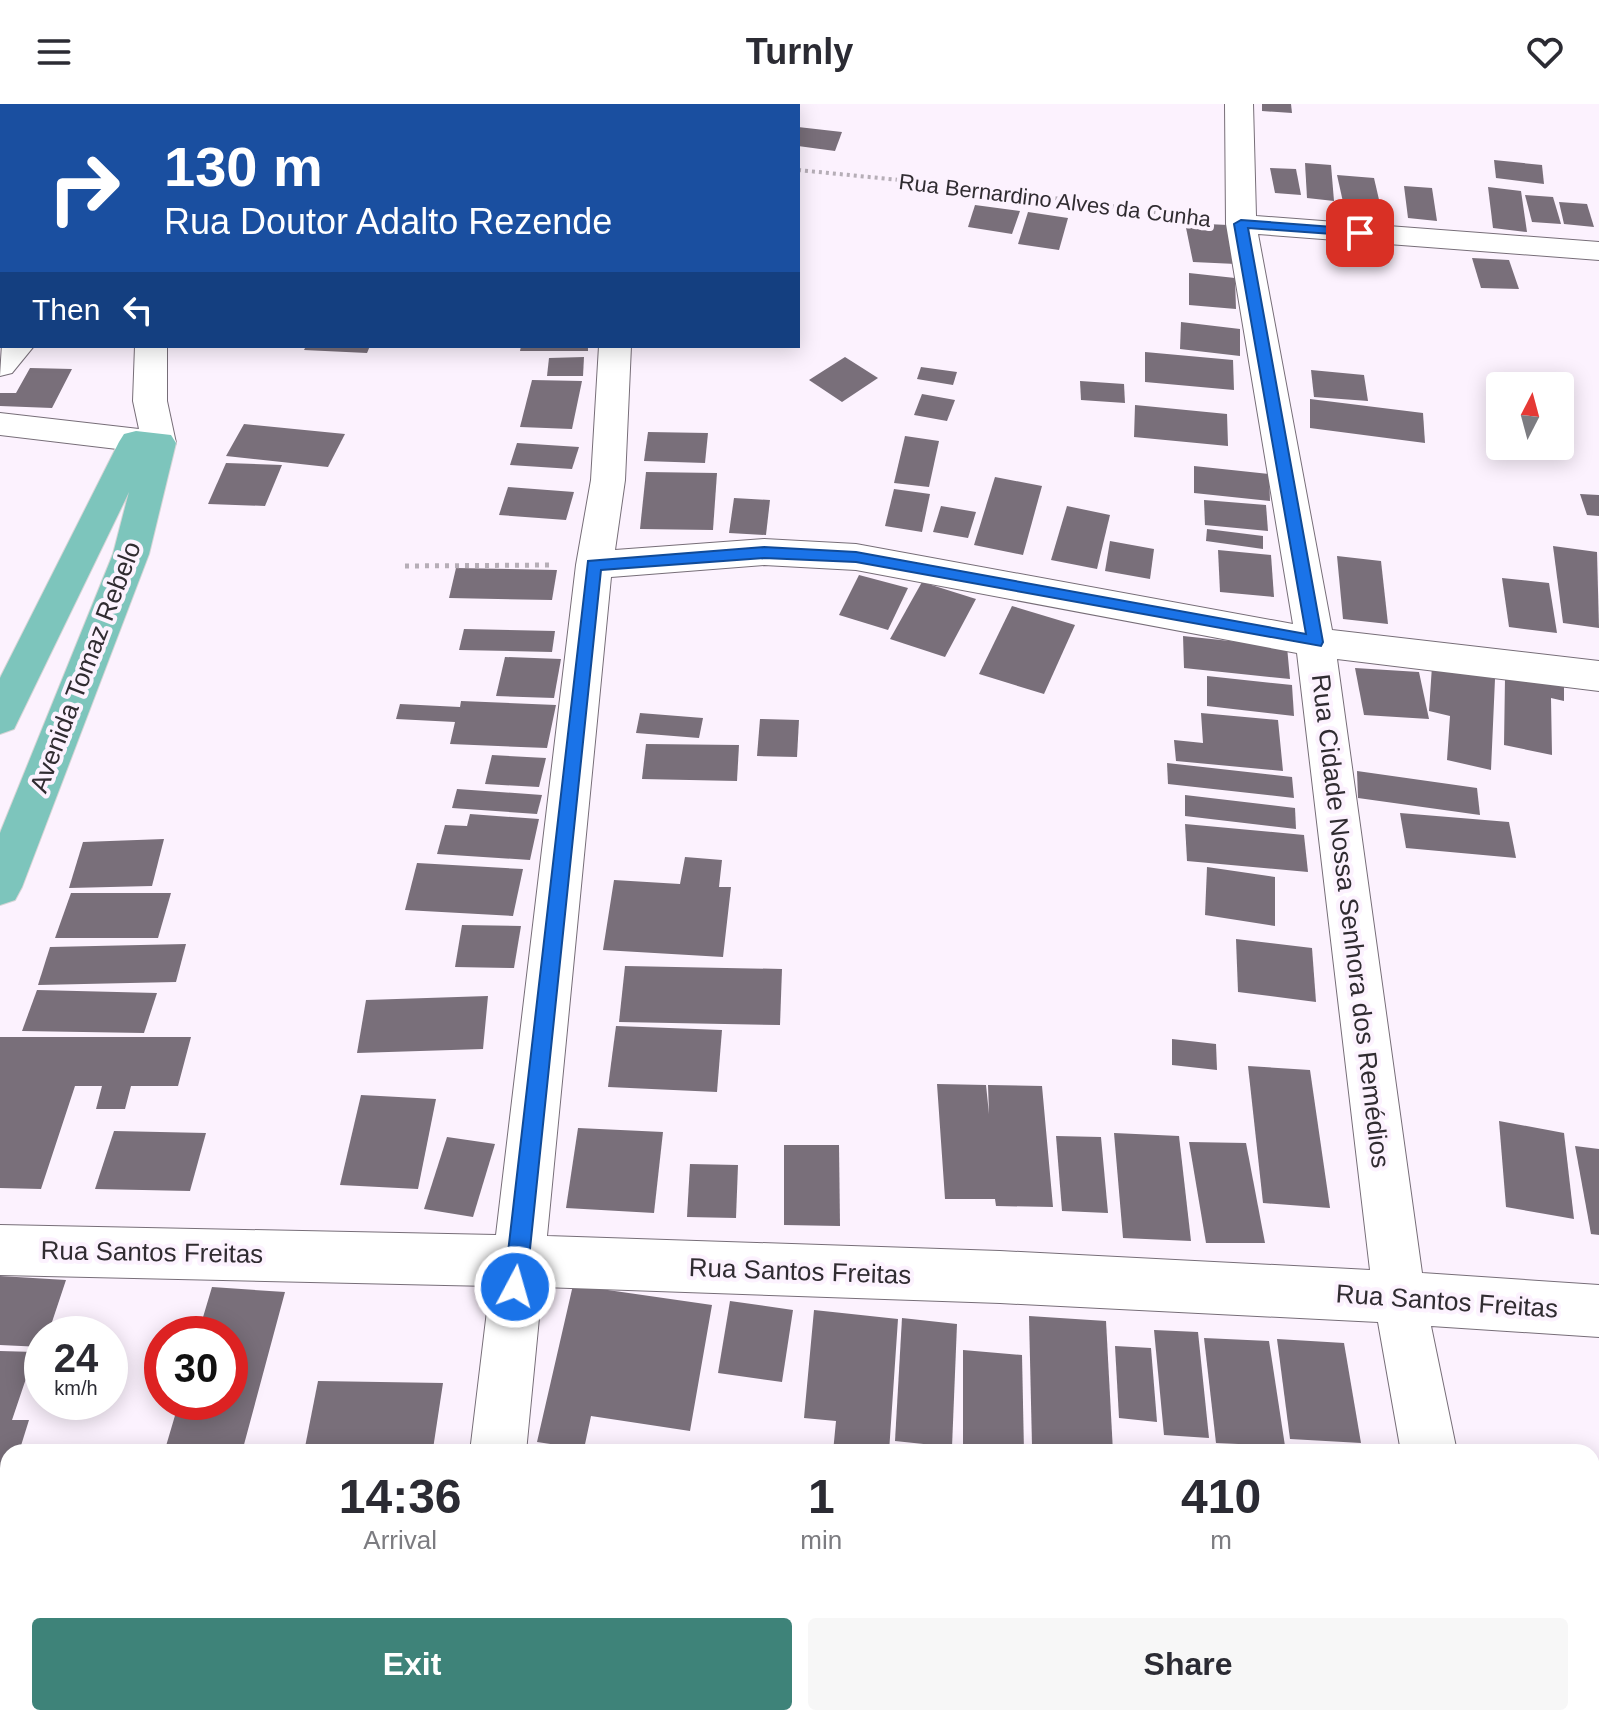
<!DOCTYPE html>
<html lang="en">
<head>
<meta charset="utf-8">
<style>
  body { margin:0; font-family:Helvetica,sans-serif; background:#f7f7f7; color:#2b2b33; height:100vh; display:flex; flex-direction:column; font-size:30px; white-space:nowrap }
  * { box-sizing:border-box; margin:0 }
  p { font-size:26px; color:#7c7c81 }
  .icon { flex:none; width:44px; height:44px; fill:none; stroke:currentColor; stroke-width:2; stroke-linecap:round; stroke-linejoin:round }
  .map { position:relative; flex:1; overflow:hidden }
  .sheet { position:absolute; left:0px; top:1340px; width:1600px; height:282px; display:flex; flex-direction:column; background:#fff; border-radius:24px 24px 0 0; box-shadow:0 4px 20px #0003 }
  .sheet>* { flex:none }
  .top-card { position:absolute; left:0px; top:0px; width:800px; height:244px; box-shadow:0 4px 20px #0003; background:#1a4fa0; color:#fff; overflow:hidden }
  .needle { width:52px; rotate:6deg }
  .buttons { position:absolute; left:1486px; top:268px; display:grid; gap:16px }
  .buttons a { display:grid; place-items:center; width:88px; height:88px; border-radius:8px; background:#fff; box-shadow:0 4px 20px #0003; font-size:40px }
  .speed { position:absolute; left:24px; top:1212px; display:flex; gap:16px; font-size:40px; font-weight:700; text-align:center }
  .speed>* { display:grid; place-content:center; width:104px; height:104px; border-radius:50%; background:#fff; box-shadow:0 4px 20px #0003; line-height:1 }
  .speed small { font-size:20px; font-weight:400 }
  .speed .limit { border:12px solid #d22; background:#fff; color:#111 }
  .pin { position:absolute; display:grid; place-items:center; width:68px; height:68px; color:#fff; margin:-34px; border-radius:16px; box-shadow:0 4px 12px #0006 }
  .me { position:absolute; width:88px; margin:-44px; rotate:6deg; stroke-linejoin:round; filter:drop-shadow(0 0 6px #0008) }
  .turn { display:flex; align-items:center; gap:28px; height:168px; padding:0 32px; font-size:36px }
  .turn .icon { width:104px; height:104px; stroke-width:2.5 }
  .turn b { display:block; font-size:56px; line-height:68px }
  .then { display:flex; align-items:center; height:76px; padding:0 32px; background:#0003; gap:16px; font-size:30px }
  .eta { display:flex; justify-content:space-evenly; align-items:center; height:136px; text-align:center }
  .eta b { font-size:48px; font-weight:700; line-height:56px }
  .primary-button { display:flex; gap:16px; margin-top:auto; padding:16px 32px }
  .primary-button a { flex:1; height:92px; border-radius:8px; background:#3e8379; color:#fff; font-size:32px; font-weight:700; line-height:92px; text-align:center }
  .primary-button a+a { background:#f7f7f7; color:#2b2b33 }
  header { display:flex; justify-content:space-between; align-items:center; height:104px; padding:0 32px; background:#fff; font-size:36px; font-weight:700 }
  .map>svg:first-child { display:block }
  .building { fill:#796f7a }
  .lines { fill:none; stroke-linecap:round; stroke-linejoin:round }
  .minor-casing { stroke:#776e78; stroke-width:2 }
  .major-casing { stroke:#d6d5d6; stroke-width:2 }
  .path-far1 { stroke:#b6aeb7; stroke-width:4; stroke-dasharray:3 4; stroke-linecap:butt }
  .path { stroke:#b6aeb7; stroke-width:5; stroke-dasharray:4 6; stroke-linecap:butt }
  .minor { fill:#fff; fill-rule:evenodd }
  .major { fill:#7dc5bc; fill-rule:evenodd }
  .route { fill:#1a73e8; stroke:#114b97; stroke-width:2 }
  .labels { text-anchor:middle; stroke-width:8; stroke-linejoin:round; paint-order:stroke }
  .far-street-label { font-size:22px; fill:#302c31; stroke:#fcf2fe }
  .street-label { font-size:26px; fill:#302c31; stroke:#fcf2fe }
</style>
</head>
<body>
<header><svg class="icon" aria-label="menu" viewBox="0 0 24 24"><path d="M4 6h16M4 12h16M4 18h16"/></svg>Turnly<svg class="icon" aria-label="heart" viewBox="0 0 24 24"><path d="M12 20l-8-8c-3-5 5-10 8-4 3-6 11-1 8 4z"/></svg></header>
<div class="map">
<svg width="1599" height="1621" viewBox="0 0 1599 1621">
  <rect width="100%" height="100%" fill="#fcf2fe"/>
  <!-- building -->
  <g class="building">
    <polygon points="1262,0 1291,0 1292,9 1262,7"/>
    <polygon points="798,23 842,28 835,47 798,42"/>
    <polygon points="1494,56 1542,61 1544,80 1496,74"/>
    <polygon points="1305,59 1331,61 1334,97 1307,94"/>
    <polygon points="1270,64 1296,65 1301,91 1275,89"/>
    <polygon points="1337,71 1374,74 1380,100 1343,98"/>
    <polygon points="1404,82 1432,84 1437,117 1408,114"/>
    <polygon points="1488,83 1521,87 1527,128 1493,124"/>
    <polygon points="1525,91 1553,93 1561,120 1532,118"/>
    <polygon points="1559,98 1587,100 1594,123 1564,120"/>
    <polygon points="975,101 1020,107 1012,130 968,123"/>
    <polygon points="1028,108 1068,114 1059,146 1018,140"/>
    <polygon points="1185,119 1228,121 1236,160 1193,158"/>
    <polygon points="1472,154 1509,156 1519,185 1481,184"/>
    <polygon points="1189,169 1235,174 1236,205 1189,201"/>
    <polygon points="1181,218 1240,225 1240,252 1180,245"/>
    <polygon points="306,242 370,242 367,249 304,246"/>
    <polygon points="521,242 588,242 588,247 520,247"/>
    <polygon points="1145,248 1233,256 1234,286 1145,278"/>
    <polygon points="584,253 583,272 547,272 549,254"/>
    <polygon points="845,253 878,274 842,298 809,276"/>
    <polygon points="921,263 957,268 953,281 917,275"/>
    <polygon points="30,264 72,265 52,304 0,302 0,289 16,289"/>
    <polygon points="1311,266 1364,271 1368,297 1314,293"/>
    <polygon points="532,276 582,277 572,325 520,323"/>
    <polygon points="1080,277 1124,280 1125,299 1081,296"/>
    <polygon points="922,290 955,296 947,317 914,311"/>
    <polygon points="1310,295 1423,309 1425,339 1310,324"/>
    <polygon points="1135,301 1227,310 1228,342 1134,333"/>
    <polygon points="244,320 345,330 328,363 226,352"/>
    <polygon points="648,328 708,329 705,359 644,357"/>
    <polygon points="905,332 939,337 929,383 894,379"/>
    <polygon points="517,339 579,343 572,365 510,361"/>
    <polygon points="226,359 282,361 265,402 208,400"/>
    <polygon points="1194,362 1269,370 1270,397 1194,389"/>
    <polygon points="646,368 717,369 713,426 640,425"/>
    <polygon points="995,373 1042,382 1023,451 974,441"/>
    <polygon points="508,383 574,388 566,416 499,411"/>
    <polygon points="894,385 930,390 922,428 885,422"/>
    <polygon points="1580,390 1599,391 1599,412 1587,411"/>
    <polygon points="734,394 770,396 766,431 729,429"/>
    <polygon points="1204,396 1266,401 1268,427 1205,421"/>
    <polygon points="941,402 976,408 968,434 933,428"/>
    <polygon points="1067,402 1110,411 1097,465 1051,456"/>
    <polygon points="1207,425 1263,432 1263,445 1206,437"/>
    <polygon points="1110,437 1154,445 1150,475 1105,467"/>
    <polygon points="1553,442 1597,448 1599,524 1563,519"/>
    <polygon points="1218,446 1271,451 1274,493 1220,488"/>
    <polygon points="1337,452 1381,457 1388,520 1343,515"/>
    <polygon points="456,464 557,466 552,496 449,494"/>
    <polygon points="859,471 908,484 888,526 839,511"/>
    <polygon points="1502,474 1549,479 1557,529 1509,523"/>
    <polygon points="922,478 976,495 945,553 890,535"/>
    <polygon points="1012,502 1075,521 1044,590 979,570"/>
    <polygon points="464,525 555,527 552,548 459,546"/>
    <polygon points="1183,532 1287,543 1290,575 1184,564"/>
    <polygon points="505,553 561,555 554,594 496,592"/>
    <polygon points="1432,562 1495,575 1491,666 1447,656 1450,612 1429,607"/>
    <polygon points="1355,564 1419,568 1429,615 1364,611"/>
    <polygon points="1207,572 1292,581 1294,612 1207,602"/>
    <polygon points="1505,574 1564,583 1564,597 1551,594 1552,651 1504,641"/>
    <polygon points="461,597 556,601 547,644 450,640 455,618 396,615 400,600 460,603"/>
    <polygon points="640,609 703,614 699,634 636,629"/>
    <polygon points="1201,609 1278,616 1283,667 1176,657 1174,636 1203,639"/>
    <polygon points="760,615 799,616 797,653 757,652"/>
    <polygon points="646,640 739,641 737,677 642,675"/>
    <polygon points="492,651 546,654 539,683 485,680"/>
    <polygon points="1167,659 1292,673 1294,694 1168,680"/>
    <polygon points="1357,667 1477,684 1480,711 1358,694"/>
    <polygon points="457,685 542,691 537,710 452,704"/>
    <polygon points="1185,691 1295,704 1296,725 1185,712"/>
    <polygon points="1400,709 1509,718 1516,754 1406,744"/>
    <polygon points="470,710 539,715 530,756 437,750 445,721 467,722"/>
    <polygon points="1185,720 1304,731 1308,768 1187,757"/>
    <polygon points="164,735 152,782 69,784 83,738"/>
    <polygon points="685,753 722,756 719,783 731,783 723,853 603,846 614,776 680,780"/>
    <polygon points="417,759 523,765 513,812 405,806"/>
    <polygon points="1207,763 1275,773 1275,822 1205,811"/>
    <polygon points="71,789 171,789 158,834 55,834"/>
    <polygon points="462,821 521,822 514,864 455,863"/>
    <polygon points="1236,835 1312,844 1316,898 1238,888"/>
    <polygon points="186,840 176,878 38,881 50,843"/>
    <polygon points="625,862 782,865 780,921 619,918"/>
    <polygon points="37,886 157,889 144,929 22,927"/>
    <polygon points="488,892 483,945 357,949 366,896"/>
    <polygon points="616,922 722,926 717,988 608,983"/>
    <polygon points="0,933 191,933 178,982 131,982 125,1005 96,1005 102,982 75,982 41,1085 0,1084"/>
    <polygon points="1172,935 1216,940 1217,966 1172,961"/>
    <polygon points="1248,962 1310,966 1330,1104 1263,1099"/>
    <polygon points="937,980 986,981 989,1010 988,981 1042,982 1053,1103 996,1102 995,1095 945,1095"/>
    <polygon points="361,991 436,995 418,1085 340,1081"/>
    <polygon points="1499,1017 1564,1029 1574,1115 1506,1103"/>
    <polygon points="578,1024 663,1028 654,1109 566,1104"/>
    <polygon points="114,1027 206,1029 190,1087 95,1085"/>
    <polygon points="1114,1029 1179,1032 1191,1137 1123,1134"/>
    <polygon points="1056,1032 1101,1033 1108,1109 1062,1107"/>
    <polygon points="447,1033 495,1040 473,1113 424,1105"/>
    <polygon points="1189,1038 1246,1039 1265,1139 1206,1139"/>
    <polygon points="784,1041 839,1041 840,1122 784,1121"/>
    <polygon points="1575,1042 1599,1045 1599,1131 1591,1130"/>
    <polygon points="690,1060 738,1061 736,1114 687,1113"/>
    <polygon points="0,1172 66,1176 48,1230 42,1230 42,1243 0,1241"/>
    <polygon points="573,1181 712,1201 690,1327 591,1312 584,1345 537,1338"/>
    <polygon points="212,1183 285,1188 242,1348 166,1342 179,1298 230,1298 230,1230 198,1230"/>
    <polygon points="730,1197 793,1206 782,1278 718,1269"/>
    <polygon points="814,1206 898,1215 889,1348 833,1348 836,1317 804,1314"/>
    <polygon points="1029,1212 1106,1217 1113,1348 1032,1342"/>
    <polygon points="902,1214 957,1220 952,1343 895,1337"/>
    <polygon points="1154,1226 1198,1228 1209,1334 1164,1331"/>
    <polygon points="1204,1234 1269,1237 1285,1342 1216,1339"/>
    <polygon points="1277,1235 1344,1239 1361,1339 1290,1335"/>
    <polygon points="1115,1242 1151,1244 1157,1318 1119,1314"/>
    <polygon points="963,1246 1022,1251 1024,1348 963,1348"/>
    <polygon points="0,1247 35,1248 12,1316 29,1316 19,1348 8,1348 8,1376 0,1376"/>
    <polygon points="318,1277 443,1279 433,1345 305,1343"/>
    <polygon points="0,1518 8,1519 8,1614 22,1614 19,1621 0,1621"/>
    <polygon points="1037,1614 1194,1614 1197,1621 1023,1621"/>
  </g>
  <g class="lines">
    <!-- minor casing -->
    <g class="minor-casing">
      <g id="minor">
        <polygon points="118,0 146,0 147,2 119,2"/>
        <polygon points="252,0 280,0 251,2"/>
        <polygon points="465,0 493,0 464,2"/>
        <rect x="666" y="0" width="28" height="2"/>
        <path d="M1225 0H1253L1256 112 1599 138V156L1258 130 1332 526 1599 557V587L1337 555 1422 1169 1599 1181V1233L1431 1222 1457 1348H1401L1378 1218 1000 1199 542 1183 526 1348H470L490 1182 0 1171V1121L496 1131 576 461 591 376 599 242H631L625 376 615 446 764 435 856 440 1293 520 1226 120ZM764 461 856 466 1297 549 1370 1166 1000 1147 547 1132 611 473Z"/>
        <rect x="0" y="58" width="2" height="18"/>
        <polygon points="2,240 34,242 12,269 0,272"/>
        <polygon points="135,242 167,242 167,297 176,339 171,347 159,350 0,331 0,309 139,325 133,297"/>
        <rect x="440" y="1614" width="60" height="7"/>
        <polygon points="1452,1614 1512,1614 1513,1621 1453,1621"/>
      </g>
    </g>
    <!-- major casing -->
    <g class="major-casing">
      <polygon id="major" points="136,327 171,331 176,339 149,450 22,783 15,796 0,801 0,729 113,450 129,388 14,625 0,630 0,574 119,338 124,330"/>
    </g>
    <!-- path-far1 -->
    <polyline class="path-far1" points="798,66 981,84 1204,115"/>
    <!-- path -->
    <polyline class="path" points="405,462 553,461"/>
    <!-- minor -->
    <use href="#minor" class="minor"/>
    <!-- major -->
    <use href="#major" class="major"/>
  </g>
  <!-- route -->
  <polygon class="route" points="1241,116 1360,125 1366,129 1360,132 1248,124 1323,538 1321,542 856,458 764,454 601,466 526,1183 523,1190 515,1193 507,1190 504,1183 588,457 764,443 856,448 1306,530 1234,120"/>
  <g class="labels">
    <!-- far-street labels -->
    <g class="far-street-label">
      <text transform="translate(1055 96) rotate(7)" y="8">Rua Bernardino Alves da Cunha</text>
    </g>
    <!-- street labels -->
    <g class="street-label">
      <text transform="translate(85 563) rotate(-69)" y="9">Avenida Tomaz Rebelo</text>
      <text transform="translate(1351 817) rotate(83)" y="9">Rua Cidade Nossa Senhora dos Remédios</text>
      <text transform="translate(152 1148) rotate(1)" y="9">Rua Santos Freitas</text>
      <text transform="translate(800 1167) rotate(2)" y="9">Rua Santos Freitas</text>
      <text transform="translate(1447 1197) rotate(4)" y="9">Rua Santos Freitas</text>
    </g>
  </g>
</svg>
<div class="buttons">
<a><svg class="needle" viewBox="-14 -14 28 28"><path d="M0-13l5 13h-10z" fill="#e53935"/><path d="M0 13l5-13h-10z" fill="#7c7c81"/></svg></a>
</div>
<div class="speed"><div>24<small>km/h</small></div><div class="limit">30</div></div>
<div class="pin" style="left:1360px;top:129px;background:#d93025"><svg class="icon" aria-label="arrive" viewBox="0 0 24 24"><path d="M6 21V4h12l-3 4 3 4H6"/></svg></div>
<svg class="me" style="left:515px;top:1183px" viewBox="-20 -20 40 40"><circle r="17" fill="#1a73e8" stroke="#fff" stroke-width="3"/><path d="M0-11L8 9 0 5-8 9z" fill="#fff"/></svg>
<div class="top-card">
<div class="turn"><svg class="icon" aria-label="right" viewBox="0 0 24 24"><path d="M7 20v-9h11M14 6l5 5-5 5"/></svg><div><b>130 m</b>Rua Doutor Adalto Rezende</div></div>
<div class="then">Then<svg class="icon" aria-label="left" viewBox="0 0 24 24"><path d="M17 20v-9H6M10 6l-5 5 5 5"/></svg></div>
</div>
<section class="sheet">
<div class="eta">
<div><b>14:36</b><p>Arrival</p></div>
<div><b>1</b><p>min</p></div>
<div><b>410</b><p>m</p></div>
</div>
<div class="primary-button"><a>Exit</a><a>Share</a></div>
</section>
</div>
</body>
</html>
